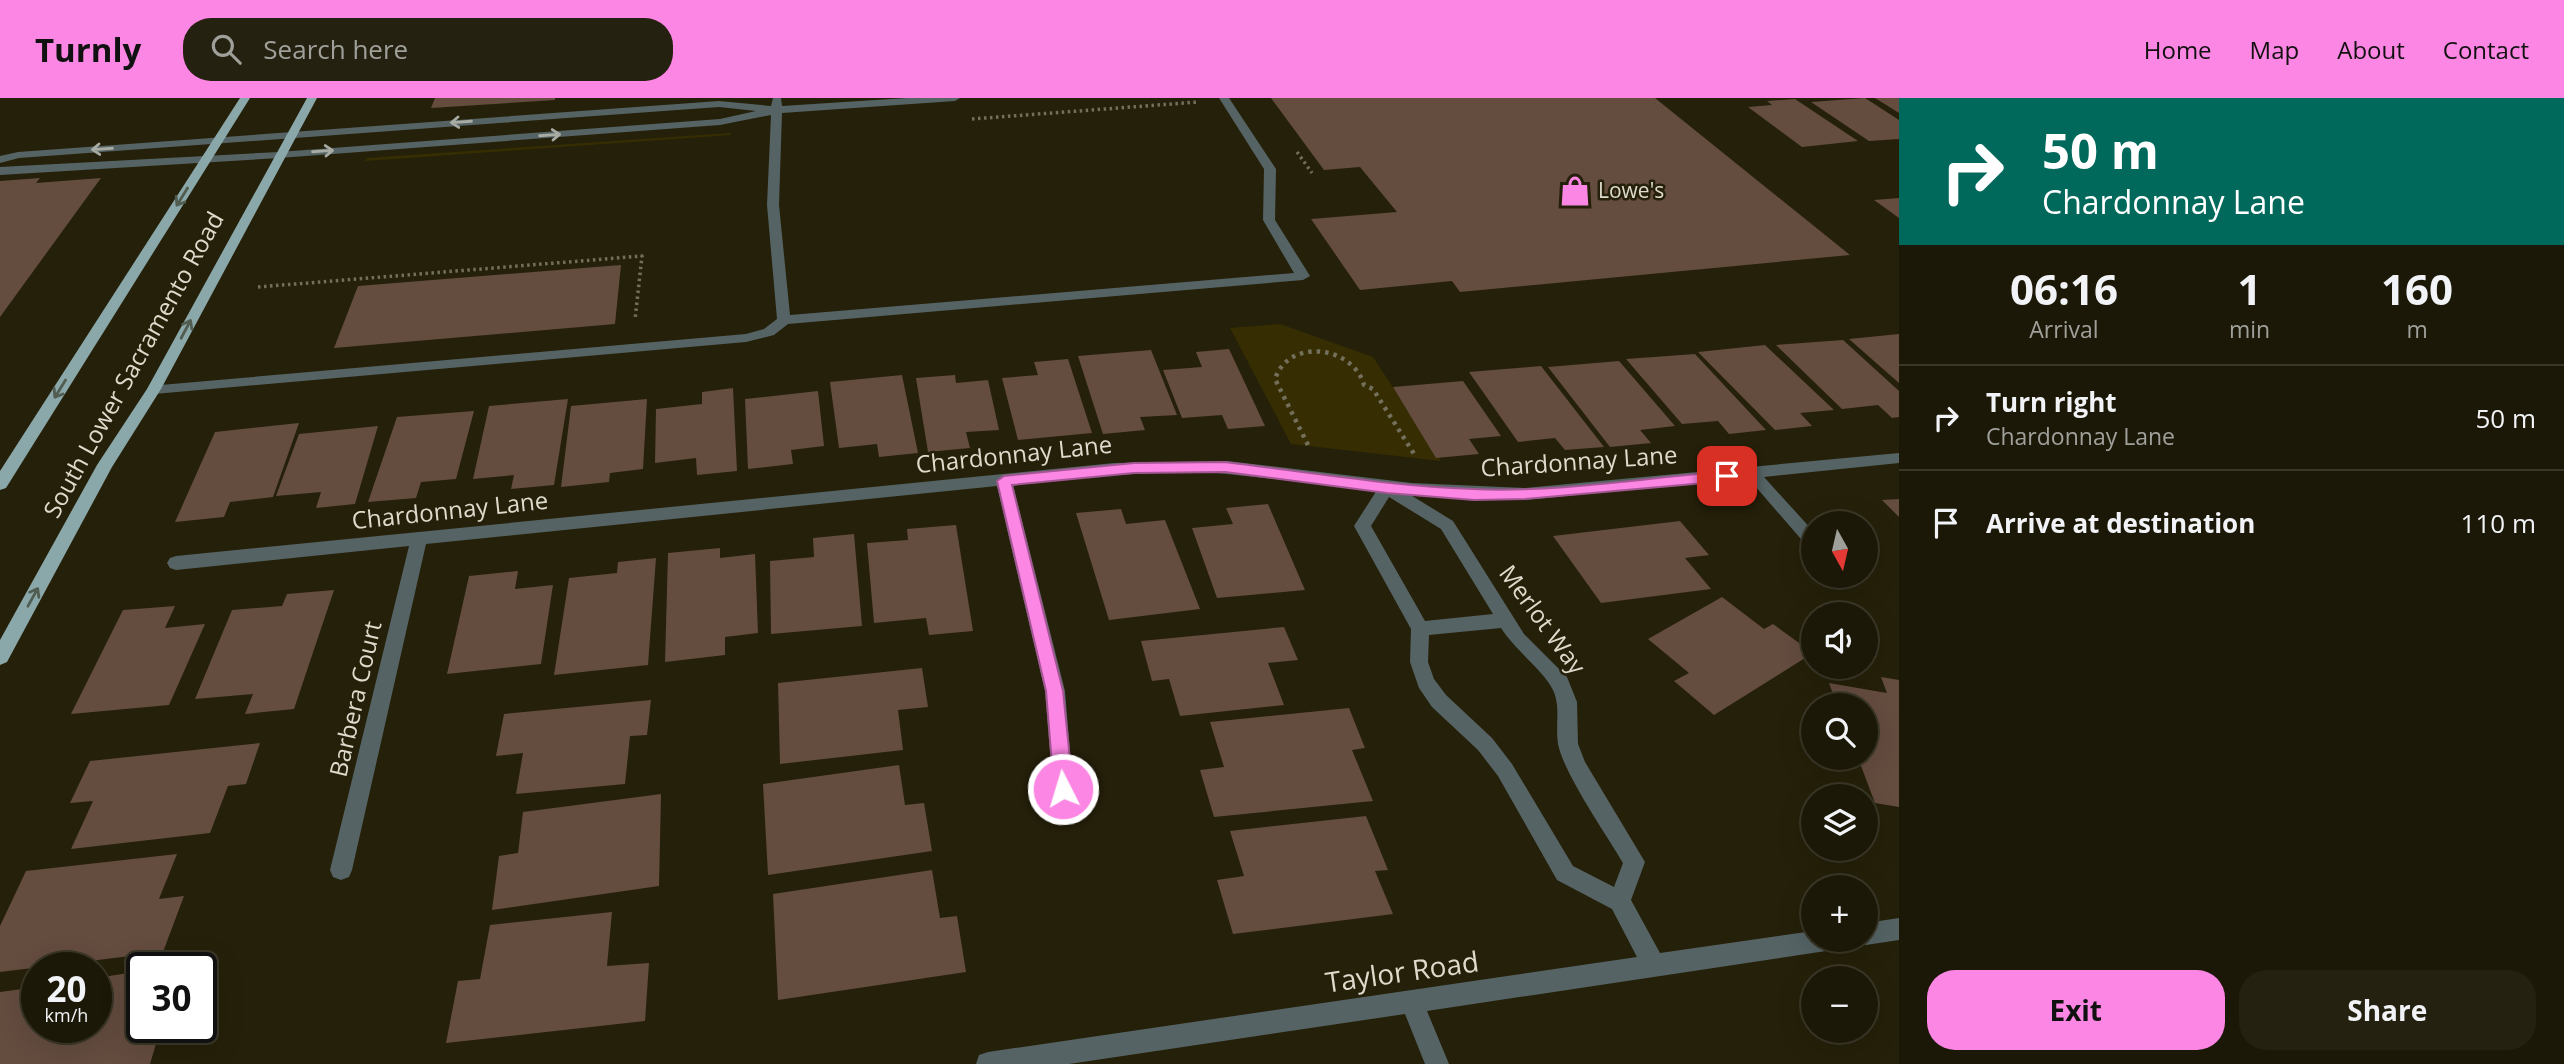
<!DOCTYPE html>
<html lang="en">
<head>
<meta charset="utf-8">
<style>
  body { margin:0; font-family:"Open Sans",sans-serif; background:#252111; color:#f1f3f6; height:100vh; display:flex; flex-direction:column; font-size:26px; white-space:nowrap }
  * { box-sizing:border-box; margin:0 }
  p { font-size:23px; color:#a0a09b }
  .icon { flex:none; width:38px; height:38px; fill:none; stroke:currentColor; stroke-width:2; stroke-linecap:round; stroke-linejoin:round }
  .map { position:relative; flex:1; overflow:hidden }
  .panel { display:flex; flex-direction:column; background:#1c1807; width:665px }
  .panel>* { flex:none }
  .hud { background:#00695c; color:#fff; overflow:hidden }
  .needle { width:46px; rotate:172deg }
  .buttons { position:absolute; left:1801px; top:413px; display:grid; gap:14px }
  .buttons a { display:grid; place-items:center; width:77px; height:77px; border-radius:50%; background:#1c1807; box-shadow:0 7px 28px #0002,0 0 0 2px #3a3728; font-size:35px }
  .speed { position:absolute; left:21px; top:854px; display:flex; gap:14px; font-size:35px; font-weight:700; text-align:center }
  .speed>* { display:grid; place-content:center; width:91px; height:91px; border-radius:50%; background:#1c1807; box-shadow:0 7px 28px #0002,0 0 0 2px #3a3728; line-height:1 }
  .speed small { font-size:18px; font-weight:400 }
  .speed .limit { border:4px solid #111; border-radius:10px; background:#fff; color:#111 }
  .pin { position:absolute; display:grid; place-items:center; width:60px; height:60px; color:#fff; margin:-30px; border-radius:14px; box-shadow:0 4px 10px #0006 }
  .me { position:absolute; width:77px; margin:-38px; rotate:355deg; stroke-linejoin:round; filter:drop-shadow(0 0 5px #0008) }
  .turn { display:flex; align-items:center; gap:24px; height:147px; padding:0 28px; font-size:32px }
  .turn .icon { width:91px; height:91px; stroke-width:2.5 }
  .turn b { display:block; font-size:49px; line-height:60px }
  .eta { display:flex; justify-content:space-evenly; align-items:center; height:119px; text-align:center }
  .eta b { font-size:42px; font-weight:700; line-height:49px }
  .cta { display:flex; gap:14px; margin-top:auto; padding:14px 28px }
  .cta a { flex:1; height:80px; border-radius:28px; background:#fc86e3; color:#111; font-size:28px; font-weight:700; line-height:80px; text-align:center }
  .cta a+a { background:#252111; color:#f1f3f6 }
  ul { padding:0; list-style:none }
  li { display:flex; align-items:center; gap:21px; height:105px; padding:0 28px; border-top:2px solid #3a3728 }
  li div { flex:1 }
  li b { display:block; font-size:26px }
  li em { font-style:normal }
  header { display:flex; align-items:center; gap:42px; box-sizing:border-box; height:98px; padding:0 35px; background:#fc86e3; color:#111 }
  header strong { font-size:33px }
  nav { display:flex; gap:38px; margin-inline-start:auto; font-size:24px }
  .search { width:490px; height:63px; background:#252111; display:flex; align-items:center; gap:18px; box-sizing:border-box; padding:0 24px; border-radius:28px; color:#a0a09b; font-size:26px }
  main { display:flex; flex:1; min-height:0 }
  .map>svg:first-child { display:block }
  .green { fill:#362e02 }
  .building { fill:#644c3f }
  .lines { fill:none; stroke-linecap:round; stroke-linejoin:round }
  .path-far1 { stroke:#736f5b; stroke-width:3.5; stroke-dasharray:2.5 3.5; stroke-linecap:butt }
  .path { stroke:#736f5b; stroke-width:4.5; stroke-dasharray:3.5 5; stroke-linecap:butt }
  .minor { fill:#556364; fill-rule:evenodd }
  .major { fill:#8aa7a9; fill-rule:evenodd }
  .oneway { stroke:#a7aba3 }
  .oneway2 { stroke:#525d51 }
  .route { fill:#fc86e3; stroke:#a45794; stroke-width:2 }
  .labels { text-anchor:middle; stroke-width:5; stroke-linejoin:round; paint-order:stroke }
  .far-poi-label { font-size:21px; fill:#dedbcd; stroke:#252009; text-anchor:start }
  .street-label { font-size:24px; fill:#dedbcd; stroke:#252009 }
  .near-street-label { font-size:28px; fill:#dedbcd; stroke:#252009 }
</style>
</head>
<body>
<header>
<strong>Turnly</strong>
<div class="search"><svg class="icon" aria-label="search" viewBox="0 0 24 24"><circle cx="10" cy="10" r="6"/><path d="M15 15l6 6"/></svg>Search here</div>
<nav><a>Home</a><a>Map</a><a>About</a><a>Contact</a></nav>
</header>
<main>
<div class="map">
<svg width="1899" height="966" viewBox="0 0 1899 966">
  <rect width="100%" height="100%" fill="#252009"/>
  <!-- green -->
  <g class="green">
    <polygon points="731,35 731,37 365,63 367,60"/>
    <polygon points="1280,226 1373,259 1441,363 1291,346 1230,230"/>
  </g>
  <!-- building -->
  <g class="building">
    <polygon points="435,0 555,0 555,2 431,10"/>
    <polygon points="1271,0 1655,0 1850,157 1460,194 1452,183 1360,192 1311,121 1397,114 1360,69 1324,72"/>
    <polygon points="1865,0 1899,22 1899,41 1869,43 1811,4"/>
    <polygon points="1875,0 1899,0 1899,15"/>
    <polygon points="1795,1 1858,43 1802,49 1748,9 1772,7 1767,3"/>
    <polygon points="40,80 36,85 101,80 0,219 0,83"/>
    <polygon points="1899,100 1899,120 1874,102"/>
    <polygon points="621,167 615,226 334,250 358,188"/>
    <polygon points="1899,236 1899,285 1849,241"/>
    <polygon points="1843,242 1899,293 1899,319 1892,320 1878,307 1842,311 1776,247"/>
    <polygon points="1765,247 1834,312 1800,315 1812,328 1775,332 1698,254"/>
    <polygon points="1229,251 1265,328 1228,331 1222,317 1182,320 1163,272 1202,269 1196,254"/>
    <polygon points="1151,252 1177,317 1140,319 1145,332 1103,336 1078,258"/>
    <polygon points="1695,256 1766,332 1729,336 1718,323 1682,326 1626,261"/>
    <polygon points="1068,261 1092,335 1018,342 1002,280 1038,277 1034,264"/>
    <polygon points="1619,263 1675,328 1640,332 1651,345 1610,349 1548,269"/>
    <polygon points="1541,268 1604,349 1565,352 1555,340 1518,344 1469,274"/>
    <polygon points="902,277 918,355 879,359 877,346 839,350 830,284"/>
    <polygon points="955,277 956,285 988,282 999,332 966,334 970,350 928,354 916,280"/>
    <polygon points="1463,283 1501,338 1469,341 1479,356 1436,360 1393,289"/>
    <polygon points="733,290 737,373 697,377 696,360 655,365 656,311 702,306 702,294"/>
    <polygon points="818,293 824,348 791,352 793,366 748,371 745,301"/>
    <polygon points="568,301 554,387 511,391 514,377 473,381 489,308"/>
    <polygon points="647,301 643,371 610,375 609,384 561,389 571,308"/>
    <polygon points="474,313 456,381 421,384 416,400 368,404 397,319"/>
    <polygon points="299,325 273,399 230,404 224,419 175,424 215,334"/>
    <polygon points="378,328 355,406 316,410 321,394 276,398 299,336"/>
    <polygon points="1899,401 1899,419 1882,402"/>
    <polygon points="1268,406 1305,492 1217,500 1192,430 1233,426 1226,410"/>
    <polygon points="1121,411 1126,426 1165,422 1200,511 1109,522 1076,415"/>
    <polygon points="1680,423 1709,457 1685,460 1711,491 1601,505 1553,438"/>
    <polygon points="956,427 973,533 929,537 926,520 874,525 867,445 908,442 907,431"/>
    <polygon points="854,436 862,528 771,536 770,463 814,459 813,440"/>
    <polygon points="720,450 720,460 755,456 758,535 725,539 725,557 665,564 668,455"/>
    <polygon points="656,460 648,567 554,577 569,480 617,475 618,464"/>
    <polygon points="518,473 515,491 553,487 541,566 447,576 469,478"/>
    <polygon points="334,492 294,611 245,616 253,596 195,601 232,512 282,508 287,496"/>
    <polygon points="1722,499 1764,531 1773,526 1813,555 1714,617 1674,583 1689,575 1648,541"/>
    <polygon points="175,508 165,530 205,526 169,607 71,616 123,512"/>
    <polygon points="1284,529 1298,562 1268,565 1284,607 1180,618 1169,581 1152,583 1141,543"/>
    <polygon points="922,570 928,609 898,612 903,652 780,666 778,585"/>
    <polygon points="1881,579 1899,582 1899,709 1875,705 1858,660 1866,660 1866,607 1837,607 1829,585 1887,595"/>
    <polygon points="651,602 647,637 630,638 625,686 516,696 523,655 496,658 504,616"/>
    <polygon points="1349,610 1365,650 1352,652 1373,703 1214,719 1200,672 1224,669 1210,624"/>
    <polygon points="260,645 246,686 228,688 210,735 71,751 93,703 70,705 90,663"/>
    <polygon points="899,667 905,707 924,705 932,753 768,777 763,686"/>
    <polygon points="661,696 659,788 492,812 499,758 518,755 523,714"/>
    <polygon points="1366,718 1388,772 1375,773 1393,816 1233,836 1217,782 1244,778 1230,733"/>
    <polygon points="177,756 159,801 184,798 163,854 0,874 0,828 26,773"/>
    <polygon points="932,772 940,820 957,818 966,874 778,902 773,796"/>
    <polygon points="612,814 607,868 649,865 645,923 446,945 458,883 480,881 490,827"/>
    <polygon points="142,873 142,892 130,929 142,927 142,929 161,929 150,966 0,966 0,894 37,889 37,929 96,929 96,880"/>
  </g>
  <g class="lines">
    <!-- path-far1 -->
    <g class="path-far1">
      <polyline points="972,21 1198,4"/>
      <polyline points="1297,54 1312,75"/>
      <polyline points="258,189 642,158 635,222"/>
    </g>
    <!-- path -->
    <path class="path" d="M1308 347 1275 281C1289 239 1353 248 1364 287L1373 291 1416 359"/>
    <!-- minor -->
    <g class="minor">
      <polygon points="773,0 781,0 782,8 907,0 960,0 955,3 782,15 779,107 790,217 1294,175 1263,122 1264,71 1219,0 1229,0 1276,71 1275,122 1310,178 1303,182 788,226 774,237 746,244 154,296 149,294 147,291 149,288 746,236 764,231 777,221 767,107 771,17 720,27 279,60 0,77 0,69 279,54 720,21 756,13 719,9 19,60 0,65 0,58 18,54 719,3 771,8"/>
      <path d="M1899 355V365L1764 379 1813 433V450L1807 448 1748 380 1525 402 1409 396 1453 423 1524 536 1567 579 1577 604 1578 646 1585 664 1645 764 1631 802 1660 855 1813 833V842H1837L1834 850 1826 853 1427 913 1449 966H1425L1405 916 1069 966H976L979 957 988 954 1637 859 1612 811 1557 782 1498 678 1478 652 1432 609 1419 590 1410 564 1411 531 1354 428 1377 392 1199 373 1114 377 1013 387 1065 593 1073 691 1070 697 1063 700 1056 697 1053 691 1045 593 997 388 426 446 352 772 349 779 341 782 333 779 330 772 409 448 176 472 170 470 167 465 170 460 176 458 1114 365 1227 363 1412 385 1525 390ZM1389 399 1441 431 1493 516 1425 523 1371 428ZM1501 530C1514 551 1545 574 1553 592 1561 609 1555 628 1558 646 1564 676 1606 736 1623 765L1614 789 1573 768 1512 666 1492 640 1446 597 1434 581 1428 564 1429 537Z"/>
      <path d="M1833 478H1852L1854 481 1851 486C1842 489 1838 486 1833 478Z"/>
      <polygon points="1899,820 1899,842 1866,847 1858,844 1857,842 1866,842 1866,825"/>
    </g>
    <!-- major -->
    <g class="major">
      <polygon points="240,0 250,0 6,390 0,392 0,373"/>
      <polygon points="307,0 317,0 161,291 112,369 7,564 0,567 0,542 97,367 147,291"/>
    </g>
  </g>
  <!-- one-way arrows -->
  <defs><path id="oneway-shaft" d="M-6 0H5M1.5-3L5.5 0L1.5 3" fill="none" stroke-width="1.6" stroke-linecap="round" stroke-linejoin="round" transform="scale(1.75)"/></defs>
  <g class="oneway">
    <use href="#oneway-shaft" transform="translate(461 24) rotate(176)"/>
    <use href="#oneway-shaft" transform="translate(550 37) rotate(-4)"/>
    <use href="#oneway-shaft" transform="translate(102 51) rotate(176)"/>
    <use href="#oneway-shaft" transform="translate(323 53) rotate(-4)"/>
  </g>
  <g class="oneway2">
    <use href="#oneway-shaft" transform="translate(182 99) rotate(122)"/>
    <use href="#oneway-shaft" transform="translate(186 231) rotate(-62)"/>
    <use href="#oneway-shaft" transform="translate(60 291) rotate(122)"/>
    <use href="#oneway-shaft" transform="translate(33 499) rotate(-61)"/>
  </g>
  <!-- route -->
  <path class="route" d="M1225 364C1307 374 1390 388 1473 391 1554 395 1646 380 1727 373L1735 378 1727 383 1525 401 1474 402 1387 395 1225 374 1134 375 1012 387 1063 593 1073 691 1070 697 1063 700 1057 697 1054 691 1046 593 997 383 1004 378 1134 365Z"/>
  <!-- icons -->
  <defs>
    <g id="shop-bare" transform="scale(2.415)"><path d="M-5-2.5h2.3a2.7 3.5 0 0 1 5.4 0H5L5.5 6h-11ZM-1.5-2.5h3a1.5 2.3 0 0 0-3 0Z" fill="#fc86e3" stroke="#252009" stroke-width="2.5" paint-order="stroke"/></g>
  </defs>
  <g fill-rule="evenodd">
    <use href="#shop-bare" x="1575" y="93"/>
  </g>
  <g class="labels">
    <!-- far-poi labels -->
    <g class="far-poi-label">
      <text x="1598" y="100">Lowe's</text>
    </g>
    <!-- street labels -->
    <g class="street-label">
      <text transform="translate(134 267) rotate(-61)" y="8">South Lower Sacramento Road</text>
      <text transform="translate(1014 357) rotate(-6)" y="8">Chardonnay Lane</text>
      <text transform="translate(1579 364) rotate(-4)" y="8">Chardonnay Lane</text>
      <text transform="translate(450 413) rotate(-6)" y="8">Chardonnay Lane</text>
      <text transform="translate(1542 522) rotate(54)" y="8">Merlot Way</text>
      <text transform="translate(356 601) rotate(-77)" y="8">Barbera Court</text>
    </g>
    <!-- near-street labels -->
    <g class="near-street-label">
      <text transform="translate(1402 874) rotate(-8)" y="10">Taylor Road</text>
    </g>
  </g>
</svg>
<div class="buttons">
<a><svg class="needle" viewBox="-14 -14 28 28"><path d="M0-13l5 13h-10z" fill="#e53935"/><path d="M0 13l5-13h-10z" fill="#a0a09b"/></svg></a>
<a><svg class="icon" aria-label="sound" viewBox="0 0 24 24"><path d="M4 9h4l5-4v14l-5-4H4zM17 9q2 3 0 6"/></svg></a>
<a><svg class="icon" aria-label="search" viewBox="0 0 24 24"><circle cx="10" cy="10" r="6"/><path d="M15 15l6 6"/></svg></a>
<a><svg class="icon" aria-label="layers" viewBox="0 0 24 24"><path d="M12 4l9 5-9 5-9-5zM3 14l9 5 9-5"/></svg></a>
<a>+</a>
<a>−</a>
</div>
<div class="speed"><div>20<small>km/h</small></div><div class="limit">30</div></div>
<div class="pin" style="left:1727px;top:378px;background:#d93025"><svg class="icon" aria-label="arrive" viewBox="0 0 24 24"><path d="M6 21V4h12l-3 4 3 4H6"/></svg></div>
<svg class="me" style="left:1063px;top:691px" viewBox="-20 -20 40 40"><circle r="17" fill="#fc86e3" stroke="#fff" stroke-width="3"/><path d="M0-11L8 9 0 5-8 9z" fill="#fff"/></svg>
</div>
<section class="panel">
<div class="hud">
<div class="turn"><svg class="icon" aria-label="right" viewBox="0 0 24 24"><path d="M7 20v-9h11M14 6l5 5-5 5"/></svg><div><b>50 m</b>Chardonnay Lane</div></div>
</div>
<div class="eta">
<div><b>06:16</b><p>Arrival</p></div>
<div><b>1</b><p>min</p></div>
<div><b>160</b><p>m</p></div>
</div>
<ul>
<li><svg class="icon" aria-label="right" viewBox="0 0 24 24"><path d="M7 20v-9h11M14 6l5 5-5 5"/></svg><div><b>Turn right</b><p>Chardonnay Lane</p></div><em>50 m</em></li>
<li><svg class="icon" aria-label="arrive" viewBox="0 0 24 24"><path d="M6 21V4h12l-3 4 3 4H6"/></svg><div><b>Arrive at destination</b></div><em>110 m</em></li>
</ul>
<div class="cta"><a>Exit</a><a>Share</a></div>
</section>
</main>
</body>
</html>
